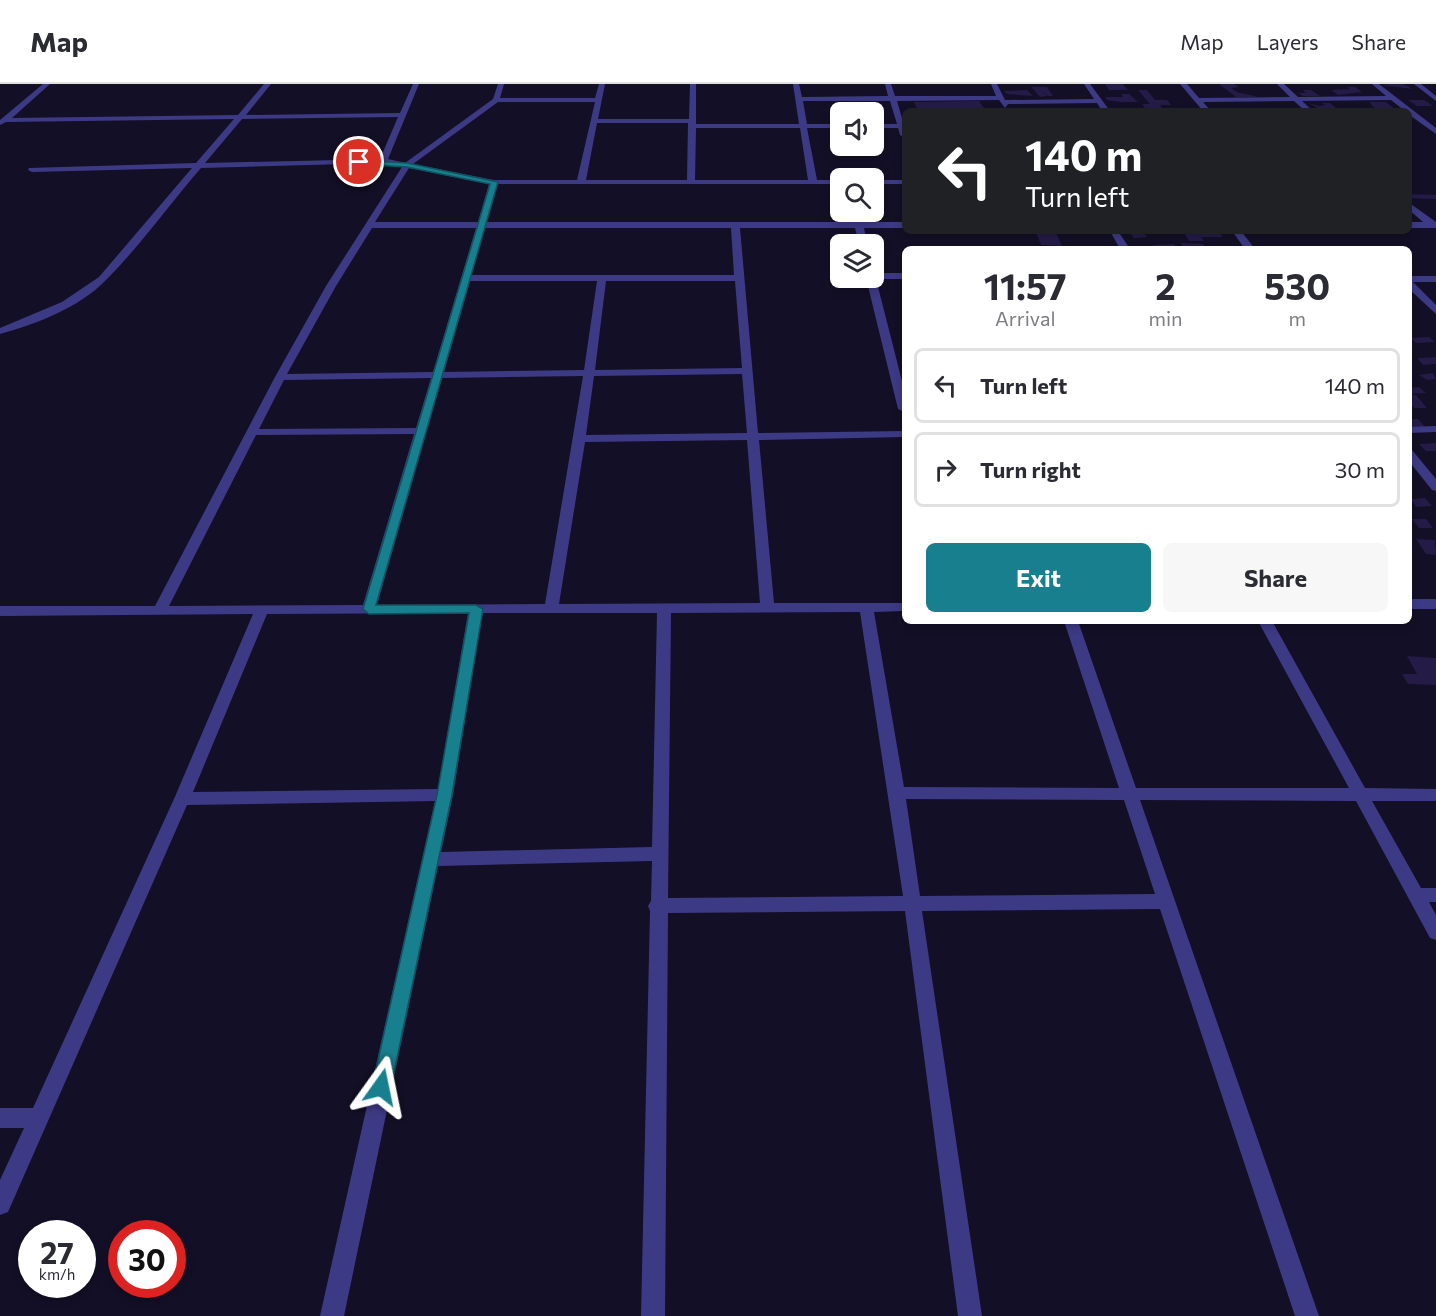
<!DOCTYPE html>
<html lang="en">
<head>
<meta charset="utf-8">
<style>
  body { margin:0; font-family:Commissioner,sans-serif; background:#f7f7f7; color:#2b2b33; height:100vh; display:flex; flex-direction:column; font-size:22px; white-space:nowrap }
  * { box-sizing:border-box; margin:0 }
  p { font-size:20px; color:#7c7c81 }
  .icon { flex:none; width:33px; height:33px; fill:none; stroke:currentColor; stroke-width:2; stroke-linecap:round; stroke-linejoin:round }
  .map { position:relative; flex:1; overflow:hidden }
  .sheet { position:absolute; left:902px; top:162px; width:510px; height:378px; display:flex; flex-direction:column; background:#fff; border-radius:9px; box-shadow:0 3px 9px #0003 }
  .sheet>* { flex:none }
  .banner { position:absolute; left:902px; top:24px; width:510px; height:126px; border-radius:9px; box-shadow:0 3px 9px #0003; background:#202124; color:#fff; overflow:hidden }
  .fabs { position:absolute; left:830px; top:18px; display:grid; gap:12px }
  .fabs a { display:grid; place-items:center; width:54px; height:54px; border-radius:9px; background:#fff; box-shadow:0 3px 9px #0003; font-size:30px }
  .speed { position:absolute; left:18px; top:1136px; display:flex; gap:12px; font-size:30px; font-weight:700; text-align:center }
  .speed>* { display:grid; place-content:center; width:78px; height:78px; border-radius:50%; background:#fff; box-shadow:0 3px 9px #0003; line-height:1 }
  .speed small { font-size:15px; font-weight:400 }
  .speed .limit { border:9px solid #d22; background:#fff; color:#111 }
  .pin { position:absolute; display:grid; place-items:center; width:51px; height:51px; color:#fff; margin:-26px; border:3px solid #fff; border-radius:50%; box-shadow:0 2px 6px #0007 }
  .me { position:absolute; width:66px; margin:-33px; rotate:12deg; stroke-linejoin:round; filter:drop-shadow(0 0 4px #0008) }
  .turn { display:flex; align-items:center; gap:21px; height:126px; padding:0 24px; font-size:27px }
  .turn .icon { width:78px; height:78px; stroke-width:2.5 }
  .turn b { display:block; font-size:42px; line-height:51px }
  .eta { display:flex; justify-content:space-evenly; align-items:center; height:102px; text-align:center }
  .eta b { font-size:36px; font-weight:700; line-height:42px }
  .button { display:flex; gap:12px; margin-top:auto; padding:12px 24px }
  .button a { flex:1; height:69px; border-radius:9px; background:#187f8f; color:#fff; font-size:24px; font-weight:700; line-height:69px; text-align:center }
  .button a+a { background:#f7f7f7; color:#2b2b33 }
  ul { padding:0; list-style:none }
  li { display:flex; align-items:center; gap:18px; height:75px; margin:0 12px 9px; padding:0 12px; border:3px solid #e1e1e2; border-radius:9px }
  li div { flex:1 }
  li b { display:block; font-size:22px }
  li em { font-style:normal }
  header { display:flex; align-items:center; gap:36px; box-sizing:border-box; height:84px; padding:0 30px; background:#fff; border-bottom:2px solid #e1e1e2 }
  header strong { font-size:28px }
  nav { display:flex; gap:33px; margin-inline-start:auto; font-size:21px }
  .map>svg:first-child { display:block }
  .building { fill:#241b47 }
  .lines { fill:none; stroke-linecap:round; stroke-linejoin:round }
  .minor { fill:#3d3a85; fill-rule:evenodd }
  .route { fill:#187f8f; stroke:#10535d; stroke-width:1.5 }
</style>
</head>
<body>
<header>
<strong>Map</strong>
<nav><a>Map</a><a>Layers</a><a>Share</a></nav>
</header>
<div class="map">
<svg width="1436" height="1232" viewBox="0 0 1436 1232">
  <rect width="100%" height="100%" fill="#130f26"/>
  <!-- building -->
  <g class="building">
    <polygon points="1105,0 1123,0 1128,6 1109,6"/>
    <polygon points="1219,0 1234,0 1239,3 1231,4 1237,8 1258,13 1236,13"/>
    <polygon points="1403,0 1413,5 1381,1 1392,0"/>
    <polygon points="1031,3 1047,3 1053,12 1048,12 1043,8 1047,12 1040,13"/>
    <polygon points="1347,3 1355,3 1362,8 1338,11 1331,6 1350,5"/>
    <polygon points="1027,6 1033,12 1007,10 1004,7"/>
    <polygon points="1138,6 1147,6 1155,16 1167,16 1171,21 1160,21 1163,25 1145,24 1142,20 1150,20"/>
    <polygon points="1303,6 1311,6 1320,12 1303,12 1298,9 1306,9"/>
    <polygon points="1121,10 1129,10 1138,18 1120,18 1107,16 1105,13 1123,13"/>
    <polygon points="1408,16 1424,16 1433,22 1417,22"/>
    <polygon points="979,17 983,23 992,26 918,27 914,18"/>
    <polygon points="1369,18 1386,18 1397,27 1377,27"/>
    <polygon points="1308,19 1320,22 1325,21 1322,19 1330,19 1336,24 1320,25"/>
    <polygon points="1408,110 1436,111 1436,115 1408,114"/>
    <polygon points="1129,147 1142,147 1147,153 1134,154"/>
    <polygon points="1036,148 1056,149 1062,162 1041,161"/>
    <polygon points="1184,149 1220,149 1223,153 1201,153 1204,157 1189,157"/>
    <polygon points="1181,159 1203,160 1206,164 1183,163"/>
    <polygon points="1174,160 1178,165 1155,165 1152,161"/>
    <polygon points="1429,253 1435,258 1416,259 1410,254"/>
    <polygon points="1436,273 1436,280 1423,281 1417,274"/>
    <polygon points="1433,289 1436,295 1427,296 1419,291"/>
    <polygon points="1419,303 1426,309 1408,310 1408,304"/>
    <polygon points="1408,311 1416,311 1427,324 1414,324 1408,317"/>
    <polygon points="1408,335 1418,335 1425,343 1413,344"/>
    <polygon points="1436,359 1436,367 1426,367 1419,360"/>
    <polygon points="1408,411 1412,415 1425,414 1432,422 1416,423"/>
    <polygon points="1412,435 1426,435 1433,444 1419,444"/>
    <polygon points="1416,455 1435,456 1436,471 1426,470"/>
    <polygon points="1407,572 1436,574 1436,601 1408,600 1402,590 1417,590"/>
  </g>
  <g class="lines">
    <!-- minor -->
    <g class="minor">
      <path d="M43 0H50L12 34 238 31 264 0H271L246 31 400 29 413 0H419L388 75 405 79 493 15 498 0H504L500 14H595L599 0H605L598 35H689L690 0H696V40H799L793 0H799L802 13 888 12 885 0H891L895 12H996L991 0H997L1005 16 1094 15 1084 0H1090L1110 27H1102L1097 19 1008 20 1005 24 999 16 897 17 904 41V53L900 51 898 44H873V40H897L890 17H803L807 40H840V44H807L817 96H840V100H497L487 138H904V144H864L867 160H859L855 144H740L758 349 904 347V353L759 356 774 519H904V527L874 528 904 703 1119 704 1064 537H1078L1136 704H1349L1258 537H1272L1365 704 1436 705V717H1372L1421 804H1436V818H1429L1436 831V856L1430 854 1356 717 1140 716 1319 1232H1295L1160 825 922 827 982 1232H958L905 827 668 829 665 1232H641L650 827 648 822 651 817 652 777 438 782 344 1232H320L435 717 187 721 8 1128 0 1131V1096L24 1044H0V1024H33L174 715 253 530 0 532V522H155L275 293 326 202 402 83 383 79 201 84C169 121 140 162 106 196 79 224 36 240 0 250V244L62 218 99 193 192 84 32 88 28 86 29 84 196 79 234 35 6 38 0 41V36ZM498 18H595L577 96H494L413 80ZM398 33 380 75 205 79 242 35ZM597 39H688L687 96H586ZM696 44H800L808 96H695ZM409 84 489 100 478 138H375ZM372 144H476L433 288 287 290 336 202ZM485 144H731L734 191H471ZM470 197H597L584 286 444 288ZM606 197H735L742 284 595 286ZM742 290 747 349 586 351 594 292ZM583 292 545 520 377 521 442 294ZM431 294 416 344 259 345 284 296ZM414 350 363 521 169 522 256 351ZM747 356 760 519 559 520 585 358ZM860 528 903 812 668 814 671 529ZM468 529 438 705 193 708 267 530ZM482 529H657L652 763 441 768 453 711ZM906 715 1124 716 1155 810 920 812Z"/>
      <polygon points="1180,0 1187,0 1199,14 1290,13 1277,0 1284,0 1298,13 1386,12 1372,0 1379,0 1436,44 1436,50 1408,30 1408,27 1405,27 1391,16 1302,17 1313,27 1305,27 1294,17 1203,18 1211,27 1203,27"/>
      <polygon points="1414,0 1421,0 1436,12 1436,17"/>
      <rect x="873" y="96" width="31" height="4"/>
      <polygon points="1408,118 1436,138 1436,144 1408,144 1408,138 1423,138 1408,125"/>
      <polygon points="1110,147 1118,147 1130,165 1120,165"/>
      <polygon points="1232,147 1241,147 1255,165 1245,165"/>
      <polygon points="873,189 904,189 904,195 876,195 904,305 904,328 898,325 866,194 873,194"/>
      <polygon points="1408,192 1436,192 1436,198 1413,198 1436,221 1436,230 1408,204"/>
      <polygon points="1436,342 1436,348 1408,349 1408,343"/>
      <polygon points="1408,365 1412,366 1436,395 1436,407 1432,406 1408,376"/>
      <rect x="1408" y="515" width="28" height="10"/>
    </g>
  </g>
  <!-- route -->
  <polygon class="route" points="359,76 407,79 498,98 376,521 476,521 483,525 452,711 391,1003 388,1010 381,1012 375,1010 372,1003 437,711 469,529 369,530 363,525 490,100 407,83 357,80"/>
</svg>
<div class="fabs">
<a><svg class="icon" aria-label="sound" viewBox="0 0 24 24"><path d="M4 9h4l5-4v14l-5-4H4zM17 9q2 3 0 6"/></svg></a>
<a><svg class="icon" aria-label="search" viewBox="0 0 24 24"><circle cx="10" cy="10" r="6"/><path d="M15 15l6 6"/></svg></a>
<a><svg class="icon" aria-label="layers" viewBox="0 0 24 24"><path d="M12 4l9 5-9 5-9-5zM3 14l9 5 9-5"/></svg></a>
</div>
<div class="speed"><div>27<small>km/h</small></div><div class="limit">30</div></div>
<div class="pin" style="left:359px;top:78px;background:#d93025"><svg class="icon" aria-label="arrive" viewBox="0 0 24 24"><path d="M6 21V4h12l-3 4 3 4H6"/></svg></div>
<svg class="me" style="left:381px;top:1003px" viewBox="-20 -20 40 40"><path d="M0-17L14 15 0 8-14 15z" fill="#187f8f" stroke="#fff" stroke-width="4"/></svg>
<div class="banner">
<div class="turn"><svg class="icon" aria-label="left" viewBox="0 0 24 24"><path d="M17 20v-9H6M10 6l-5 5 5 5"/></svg><div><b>140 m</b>Turn left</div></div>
</div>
<section class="sheet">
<div class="eta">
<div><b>11:57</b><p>Arrival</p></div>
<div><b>2</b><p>min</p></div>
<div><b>530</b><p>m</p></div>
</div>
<ul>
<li><svg class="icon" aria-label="left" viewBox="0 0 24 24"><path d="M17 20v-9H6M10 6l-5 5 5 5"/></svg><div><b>Turn left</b></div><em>140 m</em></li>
<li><svg class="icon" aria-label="right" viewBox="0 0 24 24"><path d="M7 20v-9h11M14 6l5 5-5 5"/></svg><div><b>Turn right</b></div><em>30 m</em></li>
</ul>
<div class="button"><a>Exit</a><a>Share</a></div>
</section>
</div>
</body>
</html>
